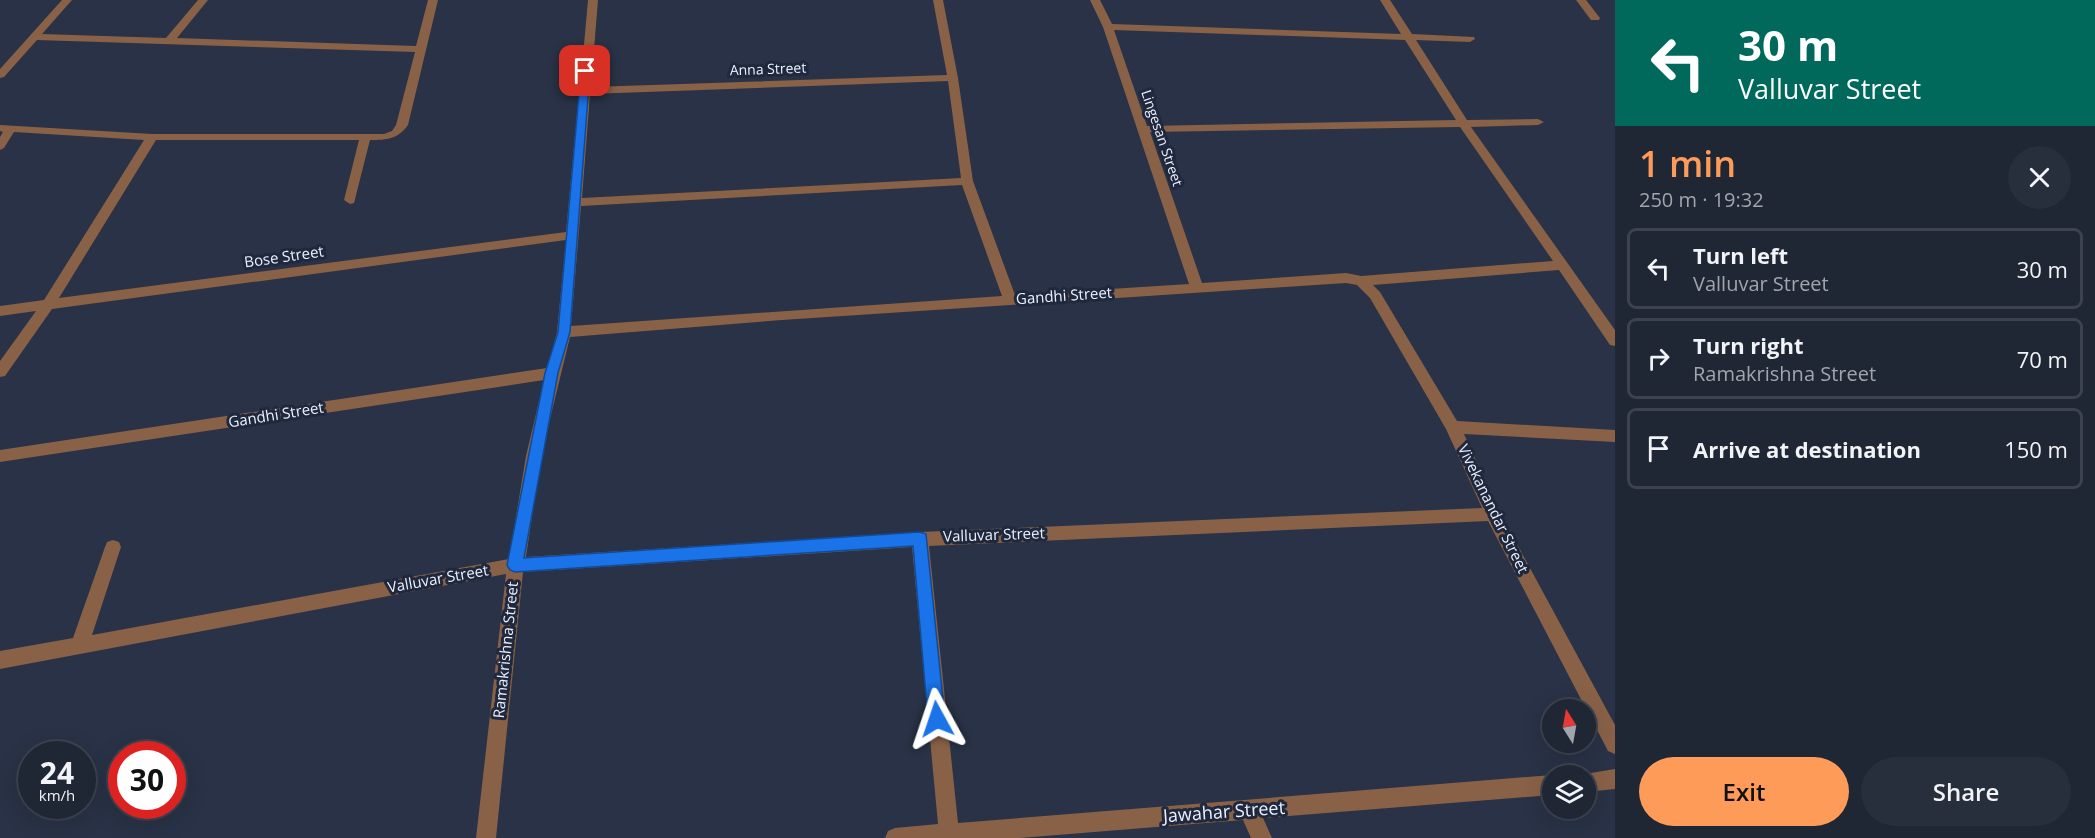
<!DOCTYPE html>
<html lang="en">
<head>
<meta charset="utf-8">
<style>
  body { margin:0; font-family:"Open Sans",sans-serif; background:#272e3c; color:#f1f3f6; height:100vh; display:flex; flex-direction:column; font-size:22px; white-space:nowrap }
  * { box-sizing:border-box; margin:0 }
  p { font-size:20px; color:#a1a5ac }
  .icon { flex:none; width:33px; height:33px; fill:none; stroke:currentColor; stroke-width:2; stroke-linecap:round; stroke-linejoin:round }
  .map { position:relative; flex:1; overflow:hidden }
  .panel { display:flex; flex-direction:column; background:#1f2634; width:480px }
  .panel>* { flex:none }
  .banner { background:#00695c; color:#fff; overflow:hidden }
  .needle { width:39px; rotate:349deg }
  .fabs { position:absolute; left:1542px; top:699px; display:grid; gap:12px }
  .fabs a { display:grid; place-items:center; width:54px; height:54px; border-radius:50%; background:#1f2634; box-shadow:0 6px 24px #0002,0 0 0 2px #3c434f; font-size:30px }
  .speed { position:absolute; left:18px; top:741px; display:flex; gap:12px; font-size:30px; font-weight:700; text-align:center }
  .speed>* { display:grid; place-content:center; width:78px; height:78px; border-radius:50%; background:#1f2634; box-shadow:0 6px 24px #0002,0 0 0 2px #3c434f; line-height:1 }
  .speed small { font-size:15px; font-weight:400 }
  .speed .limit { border:9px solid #d22; background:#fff; color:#111 }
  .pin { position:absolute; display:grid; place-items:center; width:51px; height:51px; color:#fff; margin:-26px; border-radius:12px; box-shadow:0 3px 9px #0006 }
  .me { position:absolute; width:66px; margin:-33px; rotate:355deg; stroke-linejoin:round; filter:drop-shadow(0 0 4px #0008) }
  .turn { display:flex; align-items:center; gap:21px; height:126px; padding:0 24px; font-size:27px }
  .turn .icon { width:78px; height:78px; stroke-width:2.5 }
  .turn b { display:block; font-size:42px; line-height:51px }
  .round { display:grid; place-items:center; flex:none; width:63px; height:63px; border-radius:32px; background:#272e3c }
  .overview { display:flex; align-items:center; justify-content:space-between; height:102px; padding:0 24px }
  h1 { font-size:36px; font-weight:600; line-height:45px; color:#fe9b59 }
  .button { display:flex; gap:12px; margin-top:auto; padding:12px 24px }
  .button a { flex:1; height:69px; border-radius:36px; background:#fe9b59; color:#111; font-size:24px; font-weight:600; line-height:69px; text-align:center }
  .button a+a { background:#272e3c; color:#f1f3f6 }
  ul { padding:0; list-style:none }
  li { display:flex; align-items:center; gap:18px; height:81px; margin:0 12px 9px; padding:0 12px; border:3px solid #3c434f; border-radius:9px }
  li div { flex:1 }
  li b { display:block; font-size:22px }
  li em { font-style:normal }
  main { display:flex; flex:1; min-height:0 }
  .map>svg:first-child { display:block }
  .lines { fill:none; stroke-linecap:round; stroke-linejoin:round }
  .lane { fill:#886147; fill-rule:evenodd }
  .street { fill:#886147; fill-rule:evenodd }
  .route { fill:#1a73e8; stroke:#114b97; stroke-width:1.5 }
  .labels { text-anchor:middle; stroke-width:6; stroke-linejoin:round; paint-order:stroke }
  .far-street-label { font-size:14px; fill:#eaf0fe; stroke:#1f283c }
  .street-label { font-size:15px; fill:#eaf0fe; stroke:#1f283c }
  .near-street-label { font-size:18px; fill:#eaf0fe; stroke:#1f283c }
</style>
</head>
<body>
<main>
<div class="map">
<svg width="1615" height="838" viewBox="0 0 1615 838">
  <rect width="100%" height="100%" fill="#293246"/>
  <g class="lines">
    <!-- lane -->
    <polygon class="lane" points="1576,0 1586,0 1600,18 1599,20 1591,20"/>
    <!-- street -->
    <g class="street">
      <path d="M62 0H72L42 34 166 38 198 0H208L177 38 416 46 428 0H438L408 125C398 139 387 140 370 140L354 203 350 204 344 200 359 140H156L59 298 566 232 579 93 578 91 580 89 588 0H598L591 87 947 75 933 0H943L958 78 973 181 1015 295 1189 284 1103 27 1090 0H1100L1112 24 1401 34 1380 0H1390L1412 34 1474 37 1475 39 1470 42 1416 40 1467 120 1538 119 1544 122 1538 125 1471 127 1615 330V346L1610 345 1559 270 1373 285 1380 292 1457 421 1615 430V442L1464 434 1499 511 1615 725V754L1608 751 1488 521 929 546 958 823 1552 775 1553 776 1552 795 1263 818 1272 838H1251L1243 820 1020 838H885L888 831 895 828 938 824 912 547 523 572 496 838H476L506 574 0 669V651L73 638 105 547 107 542 113 540 119 542 121 547 92 635 509 559 526 456 544 380 0 462V450L547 368 557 332 566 240 52 309 5 376 0 377V361L36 311 0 316V306L44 300 144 140 14 132 4 148 0 150V137L3 132 0 131V125L152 134H384L392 131 396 125 415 52 37 40 4 77 0 78V69ZM1114 30 1405 40 1456 120 1147 126ZM948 81 961 178 582 198 590 94ZM1460 127 1553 261 1361 276 1346 273 1202 283 1150 132ZM962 185 1002 296 571 326 581 206ZM1346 283 1357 285 1370 298 1446 429 1482 508 920 532 526 557 541 456 570 337 782 320Z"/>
      <polygon points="1615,769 1615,789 1586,792 1586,776 1579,775"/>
    </g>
  </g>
  <!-- route -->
  <polygon class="route" points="585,68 590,71 570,332 558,373 524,558 920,532 926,534 945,719 943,725 937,728 931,725 928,719 913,546 515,572 510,570 507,565 545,373 558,332 581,71"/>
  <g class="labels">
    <!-- far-street labels -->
    <g class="far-street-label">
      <text transform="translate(768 69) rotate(-2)" y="5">Anna Street</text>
      <text transform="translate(1162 138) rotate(71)" y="5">Lingesan Street</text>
    </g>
    <!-- street labels -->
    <g class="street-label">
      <text transform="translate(284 257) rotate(-8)" y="5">Bose Street</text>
      <text transform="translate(1064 296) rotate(-4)" y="5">Gandhi Street</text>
      <text transform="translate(276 415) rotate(-9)" y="5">Gandhi Street</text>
      <text transform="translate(1493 509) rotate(64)" y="5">Vivekanandar Street</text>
      <text transform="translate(994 535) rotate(-2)" y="5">Valluvar Street</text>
      <text transform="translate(438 579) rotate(-10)" y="5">Valluvar Street</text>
      <text transform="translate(506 650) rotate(-84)" y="5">Ramakrishna Street</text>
    </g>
    <!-- near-street labels -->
    <g class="near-street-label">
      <text transform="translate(1224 812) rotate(-4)" y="6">Jawahar Street</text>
    </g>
  </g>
</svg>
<div class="fabs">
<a><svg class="needle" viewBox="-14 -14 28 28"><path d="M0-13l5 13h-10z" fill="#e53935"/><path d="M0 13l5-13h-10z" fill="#a1a5ac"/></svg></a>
<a><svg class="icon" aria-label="layers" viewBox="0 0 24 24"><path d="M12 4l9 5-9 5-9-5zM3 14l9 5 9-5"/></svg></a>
</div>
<div class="speed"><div>24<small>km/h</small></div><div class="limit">30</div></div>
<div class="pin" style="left:585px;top:71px;background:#d93025"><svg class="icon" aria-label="arrive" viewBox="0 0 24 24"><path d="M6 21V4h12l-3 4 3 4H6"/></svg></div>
<svg class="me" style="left:937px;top:719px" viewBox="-20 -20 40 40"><path d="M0-17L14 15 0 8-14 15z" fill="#1a73e8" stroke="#fff" stroke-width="4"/></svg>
</div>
<section class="panel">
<div class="banner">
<div class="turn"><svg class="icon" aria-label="left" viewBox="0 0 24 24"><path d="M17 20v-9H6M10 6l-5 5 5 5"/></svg><div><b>30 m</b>Valluvar Street</div></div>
</div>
<div class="overview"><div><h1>1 min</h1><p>250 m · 19:32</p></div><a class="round"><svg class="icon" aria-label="close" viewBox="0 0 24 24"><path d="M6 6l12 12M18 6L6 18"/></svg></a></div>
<ul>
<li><svg class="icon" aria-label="left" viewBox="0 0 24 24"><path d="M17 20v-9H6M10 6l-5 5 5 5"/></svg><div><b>Turn left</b><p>Valluvar Street</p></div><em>30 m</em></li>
<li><svg class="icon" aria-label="right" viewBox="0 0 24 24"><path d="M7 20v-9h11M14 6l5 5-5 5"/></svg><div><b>Turn right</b><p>Ramakrishna Street</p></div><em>70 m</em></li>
<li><svg class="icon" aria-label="arrive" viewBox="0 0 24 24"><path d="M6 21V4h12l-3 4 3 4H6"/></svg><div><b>Arrive at destination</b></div><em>150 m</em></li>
</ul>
<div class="button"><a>Exit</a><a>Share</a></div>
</section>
</main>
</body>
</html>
